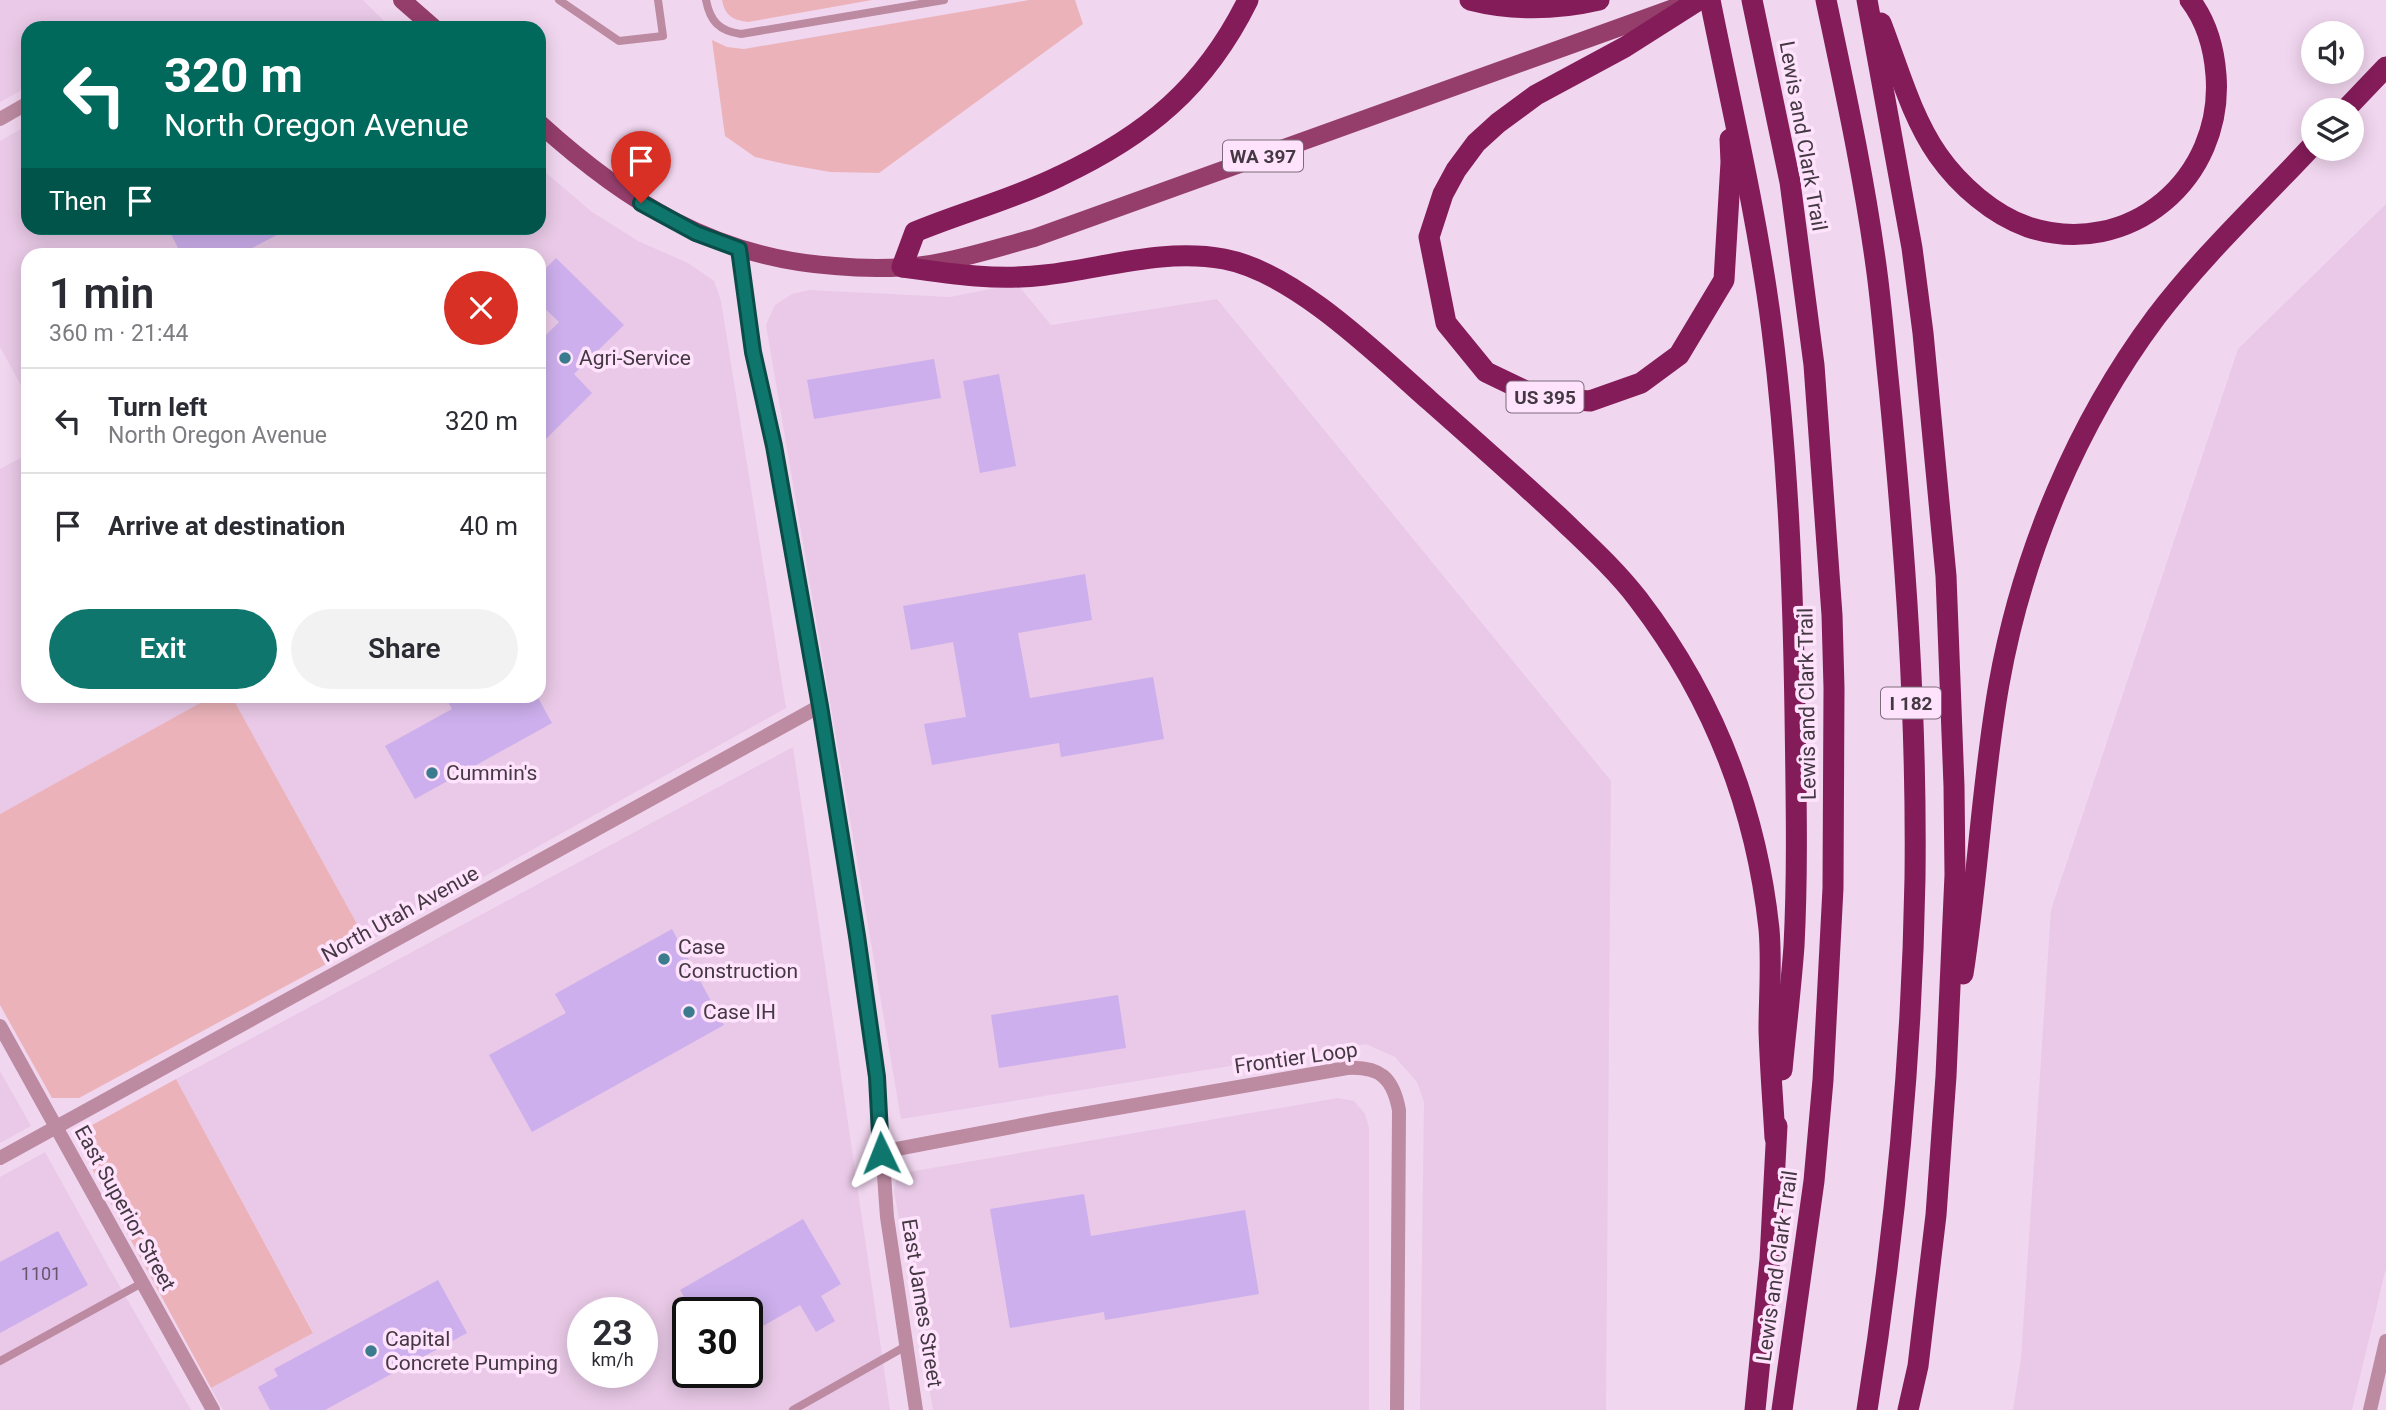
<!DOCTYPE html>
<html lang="en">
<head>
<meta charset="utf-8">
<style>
  body { margin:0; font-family:Roboto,sans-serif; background:#f2f2f3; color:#2b2b33; height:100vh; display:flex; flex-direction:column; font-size:26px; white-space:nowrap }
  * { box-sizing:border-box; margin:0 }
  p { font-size:23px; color:#7c7c81 }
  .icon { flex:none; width:38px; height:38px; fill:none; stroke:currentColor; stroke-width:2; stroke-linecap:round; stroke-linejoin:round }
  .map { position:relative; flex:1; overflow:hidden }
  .details { position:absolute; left:21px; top:248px; width:525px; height:455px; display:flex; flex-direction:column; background:#fff; border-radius:21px; box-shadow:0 4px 18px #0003 }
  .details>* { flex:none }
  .hud { position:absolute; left:21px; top:21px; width:525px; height:214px; border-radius:21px; box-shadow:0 4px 18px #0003; background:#00695c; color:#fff; overflow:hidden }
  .fabs { position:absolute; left:2301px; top:21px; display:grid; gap:14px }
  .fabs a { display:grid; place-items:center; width:63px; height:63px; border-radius:50%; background:#fff; box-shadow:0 4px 18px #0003; font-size:35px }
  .speed { position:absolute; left:567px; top:1297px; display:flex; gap:14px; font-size:35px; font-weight:700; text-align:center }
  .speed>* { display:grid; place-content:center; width:91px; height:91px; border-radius:50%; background:#fff; box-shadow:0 4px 18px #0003; line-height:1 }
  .speed small { font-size:18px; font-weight:400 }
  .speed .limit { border:4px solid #111; border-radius:10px; background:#fff; color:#111 }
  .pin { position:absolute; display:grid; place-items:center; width:60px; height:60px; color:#fff; margin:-72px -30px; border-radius:50% 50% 50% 0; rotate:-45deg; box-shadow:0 0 7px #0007 }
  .pin .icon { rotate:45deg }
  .me { position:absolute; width:77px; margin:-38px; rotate:358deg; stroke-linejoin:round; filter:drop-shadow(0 0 5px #0008) }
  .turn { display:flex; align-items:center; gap:24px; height:147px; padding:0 28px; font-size:32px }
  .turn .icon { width:91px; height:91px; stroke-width:2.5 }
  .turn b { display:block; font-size:49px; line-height:60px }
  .then { display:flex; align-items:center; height:66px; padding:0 28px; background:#0003; gap:14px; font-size:26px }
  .round { display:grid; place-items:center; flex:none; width:74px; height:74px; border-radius:37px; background:#f2f2f3 }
  .head { display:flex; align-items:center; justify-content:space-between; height:119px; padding:0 28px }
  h1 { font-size:42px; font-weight:600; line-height:52px }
  .cta { display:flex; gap:14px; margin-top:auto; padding:14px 28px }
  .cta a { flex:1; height:80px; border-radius:42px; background:#0f766e; color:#fff; font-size:28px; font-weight:600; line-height:80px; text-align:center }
  .cta a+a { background:#f2f2f3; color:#2b2b33 }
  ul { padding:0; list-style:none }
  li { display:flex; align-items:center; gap:21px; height:105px; padding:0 28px; border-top:2px solid #e1e1e2 }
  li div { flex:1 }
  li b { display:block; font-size:26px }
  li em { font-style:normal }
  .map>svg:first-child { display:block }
  .built { fill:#e9c9e7; fill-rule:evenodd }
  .green { fill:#ebb3b9 }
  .building { fill:#ccafec }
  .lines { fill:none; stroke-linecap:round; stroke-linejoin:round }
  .service { stroke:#bc8aa1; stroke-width:8 }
  .minor { stroke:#bc8aa1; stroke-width:14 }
  .tertiary { stroke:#bc8aa1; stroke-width:14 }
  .primary { stroke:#953e6c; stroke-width:18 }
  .motorway { stroke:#841c59; stroke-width:21 }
  .route-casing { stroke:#0a4d48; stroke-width:18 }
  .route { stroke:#0f766e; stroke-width:12 }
  .poi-dot { fill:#3a7c8e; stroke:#ffe3fd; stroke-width:2.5 }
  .labels { text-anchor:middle; stroke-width:7; stroke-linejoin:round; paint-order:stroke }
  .number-label { font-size:18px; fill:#66566d }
  .shield { fill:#ffe3fd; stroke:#7c6c7b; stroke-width:2 }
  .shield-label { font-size:19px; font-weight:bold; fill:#443943 }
  .street-label { font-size:21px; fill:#443943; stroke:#ffe3fd }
  .poi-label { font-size:21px; fill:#443943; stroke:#ffe3fd; text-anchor:start }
</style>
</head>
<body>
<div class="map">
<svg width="2386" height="1410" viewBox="0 0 2386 1410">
  <rect width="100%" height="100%" fill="#f1d6ef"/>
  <!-- built -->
  <g class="built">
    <polygon points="0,0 363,0 391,28 28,28 28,74 22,90 0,102"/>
    <polygon points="28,125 28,228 539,228 539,167 592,212 638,241 688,263 714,281 721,301 786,708 367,942 232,697 539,696 539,256 28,256 28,398 0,347 0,141"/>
    <polygon points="2386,204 2386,1268 2352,1410 2013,1410 2021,1358 2051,910 2238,349"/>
    <polygon points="1017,284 1051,325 1217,299 1611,781 1606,1410 1420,1410 1424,1102 1417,1082 1395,1057 1366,1044 901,1119 766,325 775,305 792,294 809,290 950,297"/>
    <polygon points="28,454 28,696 213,697 0,814 0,469"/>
    <path d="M793 747 890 1410H223L211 1388 313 1332 176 1079ZM583 1312H642V1372H583ZM688 1312H747V1372H688Z"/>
    <polygon points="0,1071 31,1126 0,1143"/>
    <polygon points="1338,1098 1354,1101 1365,1114 1369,1128 1369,1410 933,1410 894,1191 897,1174"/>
    <polygon points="45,1152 112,1273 191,1410 0,1410 0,1177"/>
  </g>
  <!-- green -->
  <g class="green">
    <path d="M722 0H872L748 22C733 20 725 16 722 0Z"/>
    <polygon points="1029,0 1075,0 1083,24 879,173 830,172 785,164 755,157 725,136 712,40 727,47 744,49"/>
    <polygon points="213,696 232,697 367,942 79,1098 52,1098 0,1005 0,814"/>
    <polygon points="176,1079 313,1333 211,1388 81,1148 83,1130"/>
  </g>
  <!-- building -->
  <g class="building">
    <polygon points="168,228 290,228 237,256 182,256"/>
    <polygon points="556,258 624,325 574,374 592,393 539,446 539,342 559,322 539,303 539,275"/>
    <polygon points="934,359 941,398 814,419 807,380"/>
    <polygon points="999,374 1016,466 980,473 963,381"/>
    <polygon points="1085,574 1092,620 1018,633 1030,698 1153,677 1164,739 1061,757 1059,743 932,765 924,724 966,717 953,642 911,650 903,606"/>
    <polygon points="445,696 537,696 552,723 415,799 385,746 452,709"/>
    <polygon points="672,929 724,1025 532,1132 489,1055 566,1013 555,994"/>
    <polygon points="1118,995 1126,1048 999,1068 991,1015"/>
    <polygon points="1084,1194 1091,1236 1245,1210 1259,1294 1105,1320 1104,1312 1010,1328 990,1209"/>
    <polygon points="803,1219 841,1284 821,1296 835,1321 816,1332 800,1305 747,1335 747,1312 693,1312 680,1290"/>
    <polygon points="58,1231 88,1285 0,1333 0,1262"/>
    <polygon points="438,1280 467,1333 325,1410 270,1410 258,1387 278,1376 274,1369"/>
  </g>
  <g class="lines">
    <!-- service -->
    <g class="service">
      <polyline points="559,0 619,41 663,36 658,0"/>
      <path d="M706 0C710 21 719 31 741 34L944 0"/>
      <polyline points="0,1361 142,1283"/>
      <polyline points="793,1410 906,1346"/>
    </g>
    <!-- minor -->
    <g class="minor">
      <polyline points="0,119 28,103"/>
      <polyline points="739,249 753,352 774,445 820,706 857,936 877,1077 887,1217 916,1410"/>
      <polyline points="0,1026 213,1410"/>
      <path d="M881 1152 1054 1119 1347 1068C1380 1066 1393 1078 1399 1110L1397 1410"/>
      <polyline points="0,1158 820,706"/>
    </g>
    <!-- tertiary -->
    <polyline class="tertiary" points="2370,1410 2386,1341"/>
    <!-- primary -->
    <g class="primary">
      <polyline points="402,0 434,28"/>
      <path d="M539 123C626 202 715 258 835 266 866 269 899 269 931 264 966 258 1000 247 1034 238L1679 6"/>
    </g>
    <!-- motorway -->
    <g class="motorway">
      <path d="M1248 0C1205 87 1147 135 1060 176 1014 199 963 212 915 232L902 267C951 274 997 281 1045 275 1105 268 1163 248 1224 259 1294 272 1377 354 1430 401 1473 439 1516 477 1558 516 1586 543 1615 569 1638 599 1713 697 1756 807 1769 929 1772 963 1769 997 1769 1030 1770 1066 1773 1102 1775 1138"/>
      <path d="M1470 0C1513 11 1556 10 1599 0"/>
      <polyline points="1699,0 1625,47 1536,95 1498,123 1476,143 1456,170 1443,194 1429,237 1446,323 1486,372 1538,397 1590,401 1641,383 1679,355 1724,280 1731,162 1730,139"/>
      <path d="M1710 0C1732 110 1758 219 1772 330 1788 457 1793 585 1795 713 1796 790 1798 868 1794 946 1791 987 1786 1028 1782 1070"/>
      <polyline points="1752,0 1790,182 1814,365 1832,615 1834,688 1833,888 1823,1080 1814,1181 1782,1410"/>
      <path d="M1826 0C1845 90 1865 181 1877 273 1882 311 1885 349 1889 387 1905 550 1917 714 1915 878 1912 1056 1895 1234 1867 1410"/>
      <polyline points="1867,0 1912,248 1923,333 1946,576 1954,786 1955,875 1946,1076 1936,1215 1918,1366 1908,1410"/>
      <path d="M1881 23C1898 67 1911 116 1938 155 1959 185 1993 215 2028 227 2130 260 2224 178 2216 75 2214 48 2206 21 2190 0"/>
      <polyline points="2345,110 2386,67"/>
      <path d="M1963 974C1978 878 1982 780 1999 684 2022 554 2077 423 2156 317 2203 255 2261 201 2314 144"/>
      <polyline points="1755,1410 1770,1259 1777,1126"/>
    </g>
  </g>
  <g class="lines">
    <!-- route casing -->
    <g class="route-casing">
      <polyline id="route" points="641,203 696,233 739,249 753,352 774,446 820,706 857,936 877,1077 881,1153"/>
    </g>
    <!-- route -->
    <use href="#route" class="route"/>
  </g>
  <!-- markers -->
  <g class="poi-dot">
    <circle cx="565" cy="358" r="7"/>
    <circle cx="432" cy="773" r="7"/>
    <circle cx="664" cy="959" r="7"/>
    <circle cx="689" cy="1012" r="7"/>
    <circle cx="371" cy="1351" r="7"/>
  </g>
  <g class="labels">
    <!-- number labels -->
    <g class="number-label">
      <text x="41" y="1280">1101</text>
    </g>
    <!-- shield labels -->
    <g class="shield">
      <rect x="1223" y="140.5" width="80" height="31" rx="5"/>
      <rect x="1506.5" y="381.5" width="77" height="31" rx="5"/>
      <rect x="1881" y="687.5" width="60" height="31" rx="5"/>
    </g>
    <g class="shield-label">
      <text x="1263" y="163">WA 397</text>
      <text x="1545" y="404">US 395</text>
      <text x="1911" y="710">I 182</text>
    </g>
    <!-- street labels -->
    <g class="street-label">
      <text transform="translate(1803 136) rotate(80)" y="7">Lewis and Clark Trail</text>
      <text transform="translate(1807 704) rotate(-91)" y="7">Lewis and Clark Trail</text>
      <text transform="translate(400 914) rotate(-29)" y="7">North Utah Avenue</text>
      <text transform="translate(1296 1058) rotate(-8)" y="7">Frontier Loop</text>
      <text transform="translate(125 1208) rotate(61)" y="7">East Superior Street</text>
      <text transform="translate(1777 1266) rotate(-82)" y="7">Lewis and Clark Trail</text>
      <text transform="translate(922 1303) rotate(81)" y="7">East James Street</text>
    </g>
    <!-- poi labels -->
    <g class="poi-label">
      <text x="579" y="365">Agri-Service</text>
      <text x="446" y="780">Cummin's</text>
      <text x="678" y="954">Case<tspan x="678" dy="24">Construction</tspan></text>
      <text x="703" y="1019">Case IH</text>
      <text x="385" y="1346">Capital<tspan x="385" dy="24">Concrete Pumping</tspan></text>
    </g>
  </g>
</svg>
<div class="fabs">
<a><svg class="icon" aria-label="sound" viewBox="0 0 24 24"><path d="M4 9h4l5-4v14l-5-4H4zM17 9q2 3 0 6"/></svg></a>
<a><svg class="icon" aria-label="layers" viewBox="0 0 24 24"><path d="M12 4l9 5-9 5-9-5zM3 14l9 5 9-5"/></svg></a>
</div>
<div class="speed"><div>23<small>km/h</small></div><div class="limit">30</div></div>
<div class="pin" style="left:641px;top:203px;background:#d93025"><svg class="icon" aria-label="arrive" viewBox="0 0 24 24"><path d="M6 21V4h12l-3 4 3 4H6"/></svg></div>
<svg class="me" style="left:881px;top:1153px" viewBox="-20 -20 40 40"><path d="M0-17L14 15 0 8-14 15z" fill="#0f766e" stroke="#fff" stroke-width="4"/></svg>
<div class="hud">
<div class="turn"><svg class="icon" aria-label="left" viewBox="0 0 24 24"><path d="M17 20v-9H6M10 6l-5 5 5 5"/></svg><div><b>320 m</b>North Oregon Avenue</div></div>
<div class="then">Then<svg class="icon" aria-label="arrive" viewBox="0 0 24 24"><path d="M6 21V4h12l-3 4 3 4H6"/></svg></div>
</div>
<section class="details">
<div class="head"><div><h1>1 min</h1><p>360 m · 21:44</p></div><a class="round" style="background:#d93025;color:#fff"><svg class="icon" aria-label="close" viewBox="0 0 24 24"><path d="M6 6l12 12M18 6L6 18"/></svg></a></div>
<ul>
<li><svg class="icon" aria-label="left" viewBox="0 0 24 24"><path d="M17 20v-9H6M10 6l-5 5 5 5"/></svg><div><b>Turn left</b><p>North Oregon Avenue</p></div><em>320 m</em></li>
<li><svg class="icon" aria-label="arrive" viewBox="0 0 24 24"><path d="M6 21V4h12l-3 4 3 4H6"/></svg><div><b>Arrive at destination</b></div><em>40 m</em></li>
</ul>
<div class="cta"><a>Exit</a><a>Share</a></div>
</section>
</div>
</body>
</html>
